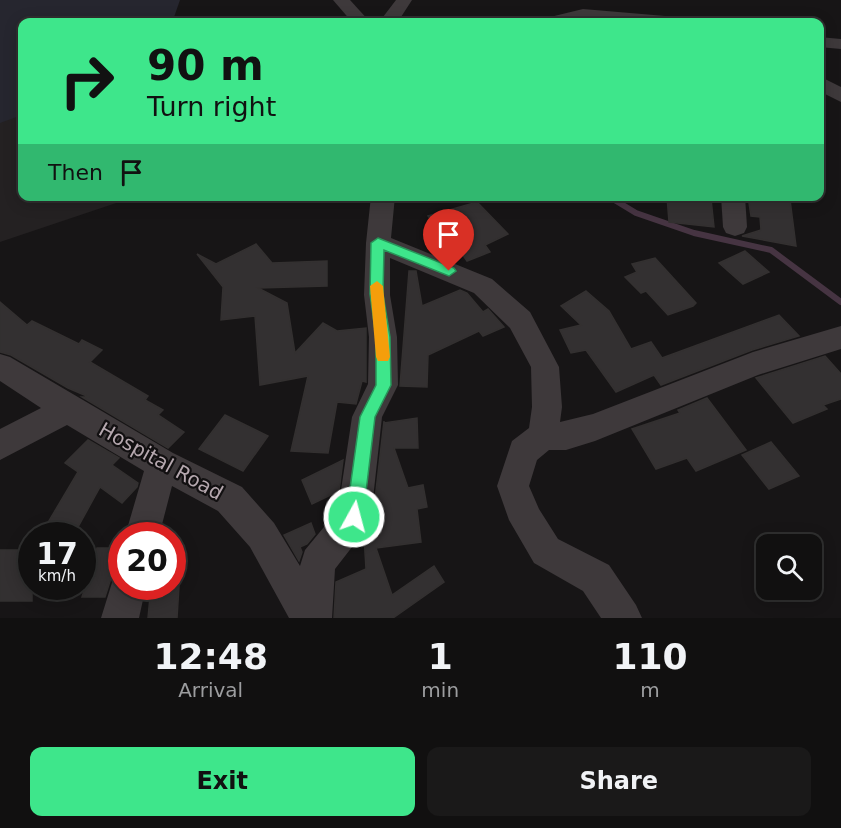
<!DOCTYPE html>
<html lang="en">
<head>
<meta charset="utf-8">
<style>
  body { margin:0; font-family:"DejaVu Sans",sans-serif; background:#1a1919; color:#f1f3f6; height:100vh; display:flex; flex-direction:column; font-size:22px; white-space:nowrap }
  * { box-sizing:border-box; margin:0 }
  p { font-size:20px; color:#9c9d9f }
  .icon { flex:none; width:33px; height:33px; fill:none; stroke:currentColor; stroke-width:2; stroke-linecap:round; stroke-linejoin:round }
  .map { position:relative; height:618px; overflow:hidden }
  .panel { display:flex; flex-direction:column; background:#111010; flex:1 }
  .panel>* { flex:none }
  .banner { position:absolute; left:18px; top:18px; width:806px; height:183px; border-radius:12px; box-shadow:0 3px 15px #0003,0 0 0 2px #303030; background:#3ee68b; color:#111; overflow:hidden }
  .controls { position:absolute; left:756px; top:534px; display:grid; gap:12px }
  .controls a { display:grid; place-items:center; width:66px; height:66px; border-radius:12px; background:#111010; box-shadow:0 3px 15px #0003,0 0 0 2px #303030; font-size:30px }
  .speed { position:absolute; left:18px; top:522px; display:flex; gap:12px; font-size:30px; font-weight:700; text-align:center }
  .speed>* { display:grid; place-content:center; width:78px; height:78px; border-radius:50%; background:#111010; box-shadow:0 3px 15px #0003,0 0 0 2px #303030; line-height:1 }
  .speed small { font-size:15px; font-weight:400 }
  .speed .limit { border:9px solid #d22; background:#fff; color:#111 }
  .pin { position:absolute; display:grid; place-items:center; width:51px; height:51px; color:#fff; margin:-62px -26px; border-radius:50% 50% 50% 0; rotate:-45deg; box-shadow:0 0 6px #0007 }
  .pin .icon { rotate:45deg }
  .me { position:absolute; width:66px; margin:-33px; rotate:7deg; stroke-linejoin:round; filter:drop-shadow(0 0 4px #0008) }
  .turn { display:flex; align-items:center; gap:21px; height:126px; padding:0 30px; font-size:27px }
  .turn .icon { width:78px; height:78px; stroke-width:2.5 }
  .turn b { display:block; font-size:42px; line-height:51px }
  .then { display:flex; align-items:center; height:57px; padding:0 30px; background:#0003; gap:12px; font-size:22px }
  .eta { display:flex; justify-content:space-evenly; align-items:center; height:102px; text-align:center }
  .eta b { font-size:36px; font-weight:700; line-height:42px }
  .primary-button { display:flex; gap:12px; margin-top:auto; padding:12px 30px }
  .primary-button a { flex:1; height:69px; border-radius:12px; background:#3ee68b; color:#111; font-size:24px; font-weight:700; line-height:69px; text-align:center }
  .primary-button a+a { background:#1a1919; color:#f1f3f6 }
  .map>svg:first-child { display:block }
  .built { fill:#242122 }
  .green { fill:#26262f }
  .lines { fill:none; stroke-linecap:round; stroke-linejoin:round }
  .stream { stroke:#463442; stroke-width:6 }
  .building { fill:#333031; stroke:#333030; stroke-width:1.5 }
  .minor { fill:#3e393b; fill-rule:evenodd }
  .route { fill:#3ee68b; stroke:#28965a; stroke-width:1.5 }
  .slow { fill:#f59e0b }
  .labels { text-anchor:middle; stroke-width:4.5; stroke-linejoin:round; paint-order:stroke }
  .near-street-label { font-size:20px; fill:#b6a8af; stroke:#121011 }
</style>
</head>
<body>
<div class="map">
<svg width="841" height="618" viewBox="0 0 841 618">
  <rect width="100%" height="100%" fill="#171516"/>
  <!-- built -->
  <polygon class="built" points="22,110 22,196 134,197 0,242 0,116"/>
  <!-- green -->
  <polygon class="green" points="0,0 180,0 173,20 185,22 22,22 22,115 0,123"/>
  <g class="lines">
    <!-- stream -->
    <polyline class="stream" points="608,196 636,213 694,233 771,250 841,302"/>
  </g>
  <!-- building -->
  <g class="building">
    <polygon points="667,196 711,199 714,227 669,222"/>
    <polygon points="748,196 790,200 796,246 742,236 761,230 760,217 751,216"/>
    <polygon points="477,202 508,234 485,245 490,252 467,261 458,248 451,251 428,216"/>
    <polygon points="256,244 272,263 327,261 327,286 258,288 287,303 295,353 323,323 337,331 366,328 366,382 362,381 356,404 337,402 328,453 291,451 308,376 260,385 255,316 221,320 223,287 197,254 216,264"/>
    <polygon points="745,251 769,272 743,284 719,263"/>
    <polygon points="655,258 696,303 693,306 668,315 646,291 641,293 625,277 637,272 632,264"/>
    <polygon points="409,271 416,271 422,306 460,290 467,293 483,312 488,309 504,327 483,336 479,331 428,355 427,387 400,386"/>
    <polygon points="586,291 609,311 631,349 651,342 662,358 779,315 799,336 752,350 661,385 654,375 616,392 586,350 571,353 560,330 581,325 561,306"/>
    <polygon points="0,302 27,325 32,321 79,344 82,340 102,350 90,362 148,396 145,400 163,410 158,415 184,432 168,448 82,397 89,397 68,388 11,355 0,352"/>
    <polygon points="825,356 841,374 841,399 823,405 827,409 793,423 756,378"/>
    <polygon points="707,398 746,450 696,471 687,458 656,469 632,429 680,413 678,410"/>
    <polygon points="225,415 268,436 243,471 199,449"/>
    <polygon points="417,418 418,448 394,448 408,488 423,485 427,507 417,509 421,542 376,548 392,595 434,566 444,582 393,618 334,618 336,582 366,569 364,536 369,527 370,531 374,530 373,517 384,421 384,423"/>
    <polygon points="88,440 119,458 112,465 138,483 137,487 122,503 100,487 73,536 40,536 78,472 65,463"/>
    <polygon points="771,442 799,476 769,489 742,455"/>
    <polygon points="343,460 339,491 312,504 302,480"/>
    <polygon points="311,523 315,534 307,544 300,547 302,552 299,561 284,535"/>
    <polygon points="97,548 122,548 116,570 113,572 105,597 82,597"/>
    <rect x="0" y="550" width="32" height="51"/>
    <polygon points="151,586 179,586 177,618 148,618"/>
  </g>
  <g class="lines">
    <!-- minor -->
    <g class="minor">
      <polygon points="333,0 350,0 370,22 352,22"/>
      <polygon points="396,0 412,0 401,17 402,22 386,22 383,17"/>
      <path d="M583 9 677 17 683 18 686 22C653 26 619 19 586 19 572 19 558 24 543 22L546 18Z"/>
      <polygon points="819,37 841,39 841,49 819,47"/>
      <polygon points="819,76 841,87 841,102 819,91"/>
      <polygon points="371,196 395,196 391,238 492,279 530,312 559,367 562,407 560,422 593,414 753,352 841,326 841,349 758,375 595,441 566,450 549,450 537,460 529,486 539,509 558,539 609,565 636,605 642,618 601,618 583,591 534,563 509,520 497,486 512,441 529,428 532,407 531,367 510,328 474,293 390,258 390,295 397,337 398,385 382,417 371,517 366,529 335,569 332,618 289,618 250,547 218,511 172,486 159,536 125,536 144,471 67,425 0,460 0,429 41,408 0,381 0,354 10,357 173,453 242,487 274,523 300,566 305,550 338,510 352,417 368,384 369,337 364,295 366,243"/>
      <polygon points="721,196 745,196 747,227 744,233 735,236 726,233 723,227"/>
      <polygon points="122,571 122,586 146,586 139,618 101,618 115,573"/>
    </g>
  </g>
  <!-- route -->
  <polygon class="route" points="378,238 454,268 456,271 449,276 384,250 383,294 390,337 391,385 375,417 363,517 361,523 354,526 348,523 346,517 360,417 376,385 376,337 370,294 371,243"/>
  <!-- slow -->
  <polygon class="slow" points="377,281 383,286 390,357 388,361 378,361 376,357 370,286"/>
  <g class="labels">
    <!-- near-street labels -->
    <g class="near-street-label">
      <text transform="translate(161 461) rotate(29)" y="7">Hospital Road</text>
    </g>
  </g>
</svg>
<div class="controls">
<a><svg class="icon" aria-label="search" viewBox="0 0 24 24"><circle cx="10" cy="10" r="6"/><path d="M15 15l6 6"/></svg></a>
</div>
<div class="speed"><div>17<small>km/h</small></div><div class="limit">20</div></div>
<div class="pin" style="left:449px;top:271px;background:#d93025"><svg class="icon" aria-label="arrive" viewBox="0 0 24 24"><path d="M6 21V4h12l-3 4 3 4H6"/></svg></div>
<svg class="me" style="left:354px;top:517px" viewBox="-20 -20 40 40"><circle r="17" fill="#3ee68b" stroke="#fff" stroke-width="3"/><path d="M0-11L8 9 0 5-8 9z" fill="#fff"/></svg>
<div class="banner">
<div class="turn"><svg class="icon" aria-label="right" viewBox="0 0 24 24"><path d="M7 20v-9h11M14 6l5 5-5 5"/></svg><div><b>90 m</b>Turn right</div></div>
<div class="then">Then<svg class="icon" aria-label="arrive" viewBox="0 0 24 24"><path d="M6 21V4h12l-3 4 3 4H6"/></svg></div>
</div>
</div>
<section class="panel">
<div class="eta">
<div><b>12:48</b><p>Arrival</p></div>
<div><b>1</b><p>min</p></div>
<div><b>110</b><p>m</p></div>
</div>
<div class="primary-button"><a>Exit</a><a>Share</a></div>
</section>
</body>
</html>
